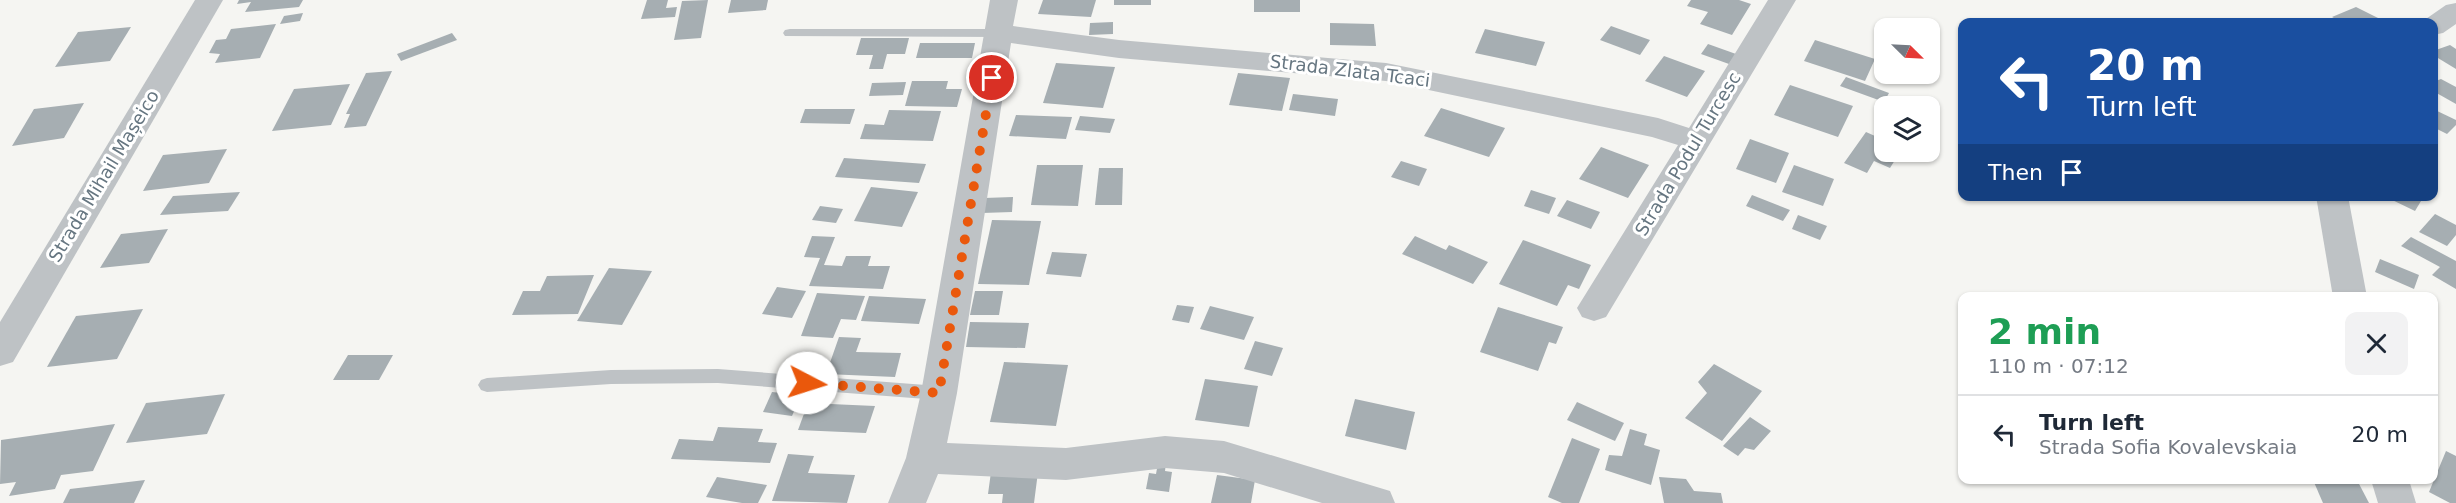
<!DOCTYPE html>
<html lang="en">
<head>
<meta charset="utf-8">
<style>
  body { margin:0; font-family:"DejaVu Sans",sans-serif; background:#f2f2f3; color:#1f2937; height:100vh; display:flex; flex-direction:column; font-size:22px; white-space:nowrap }
  * { box-sizing:border-box; margin:0 }
  p { font-size:20px; color:#747a83 }
  .icon { flex:none; width:33px; height:33px; fill:none; stroke:currentColor; stroke-width:2; stroke-linecap:round; stroke-linejoin:round }
  .map { position:relative; flex:1; overflow:hidden }
  .side { position:absolute; left:1958px; top:292px; width:480px; height:192px; display:flex; flex-direction:column; background:#fff; border-radius:12px; box-shadow:0 2px 4px #0004 }
  .side>* { flex:none }
  .guide { position:absolute; left:1958px; top:18px; width:480px; height:183px; border-radius:12px; box-shadow:0 2px 4px #0004; background:#1a4fa0; color:#fff; overflow:hidden }
  .needle { width:39px; rotate:114deg }
  .buttons { position:absolute; left:1874px; top:18px; display:grid; gap:12px }
  .buttons a { display:grid; place-items:center; width:66px; height:66px; border-radius:12px; background:#fff; box-shadow:0 2px 4px #0004; font-size:30px }
  .pin { position:absolute; display:grid; place-items:center; width:51px; height:51px; color:#fff; margin:-26px; border:3px solid #fff; border-radius:50%; box-shadow:0 2px 6px #0007 }
  .me { position:absolute; width:66px; margin:-33px; rotate:95deg; stroke-linejoin:round; filter:drop-shadow(0 0 4px #0008) }
  .turn { display:flex; align-items:center; gap:21px; height:126px; padding:0 30px; font-size:27px }
  .turn .icon { width:78px; height:78px; stroke-width:2.5 }
  .turn b { display:block; font-size:42px; line-height:51px }
  .then { display:flex; align-items:center; height:57px; padding:0 30px; background:#0003; gap:12px; font-size:22px }
  .round { display:grid; place-items:center; flex:none; width:63px; height:63px; border-radius:12px; background:#f2f2f3 }
  .overview { display:flex; align-items:center; justify-content:space-between; height:102px; padding:0 30px }
  h1 { font-size:36px; font-weight:800; line-height:45px; color:#1e9e55 }
  ul { padding:0; list-style:none }
  li { display:flex; align-items:center; gap:18px; height:78px; padding:0 30px; border-top:2px solid #e0e1e3 }
  li div { flex:1 }
  li b { display:block; font-size:22px }
  li em { font-style:normal }
  .map>svg:first-child { display:block }
  .building { fill:#a6aeb2 }
  .lines { fill:none; stroke-linecap:round; stroke-linejoin:round }
  .service { fill:#bec2c5; fill-rule:evenodd }
  .minor { fill:#bec2c5; fill-rule:evenodd }
  .route { stroke:#ea580c; stroke-width:10; stroke-dasharray:0 18 }
  .labels { text-anchor:middle; stroke-width:6; stroke-linejoin:round; paint-order:stroke }
  .street-label { font-size:18px; fill:#667681; stroke:#fff }
</style>
</head>
<body>
<div class="map">
<svg width="2456" height="503" viewBox="0 0 2456 503">
  <rect width="100%" height="100%" fill="#f5f5f2"/>
  <!-- building -->
  <g class="building">
    <polygon points="239,0 303,0 299,7 245,12 251,2 237,4"/>
    <polygon points="647,0 668,0 666,8 677,7 675,17 641,19"/>
    <polygon points="708,0 701,38 674,40 682,1"/>
    <polygon points="731,0 768,0 766,10 728,13"/>
    <polygon points="1043,0 1096,0 1091,17 1038,14"/>
    <rect x="1114" y="0" width="37" height="5"/>
    <rect x="1254" y="0" width="46" height="12"/>
    <polygon points="1691,0 1739,0 1751,4 1732,35 1700,24 1708,12 1687,6"/>
    <polygon points="2356,7 2386,22 2341,22 2332,17"/>
    <polygon points="303,13 300,21 280,24 284,16"/>
    <polygon points="1113,22 1113,34 1089,35 1090,23"/>
    <polygon points="1330,23 1374,24 1376,46 1330,45"/>
    <polygon points="276,24 260,58 215,63 220,54 209,53 216,40 226,39 231,29"/>
    <polygon points="1611,26 1650,40 1640,55 1600,40"/>
    <polygon points="131,27 110,61 55,67 78,32"/>
    <polygon points="1485,29 1545,42 1536,66 1475,53"/>
    <polygon points="452,33 457,40 401,61 397,54"/>
    <polygon points="861,38 909,38 905,54 887,54 883,69 869,69 873,55 856,55"/>
    <polygon points="1815,40 1875,59 1865,81 1804,61"/>
    <polygon points="920,43 975,43 972,58 916,58"/>
    <polygon points="1708,44 1736,54 1729,64 1701,54"/>
    <polygon points="2450,45 2456,49 2456,69 2433,55 2433,51"/>
    <polygon points="1664,56 1705,71 1687,97 1645,81"/>
    <polygon points="1056,63 1115,67 1103,108 1043,103"/>
    <polygon points="392,71 366,126 344,128 350,114 346,114 366,73"/>
    <polygon points="1238,73 1290,78 1282,111 1229,105"/>
    <polygon points="1846,77 1889,93 1884,102 1840,86"/>
    <polygon points="2441,79 2456,87 2456,104 2433,91 2433,82"/>
    <polygon points="912,81 948,81 946,89 962,89 957,107 905,106"/>
    <polygon points="906,82 903,95 869,96 872,83"/>
    <polygon points="350,84 331,125 272,131 294,89"/>
    <polygon points="1790,85 1853,106 1838,137 1774,115"/>
    <polygon points="1293,94 1338,99 1335,116 1289,110"/>
    <polygon points="84,103 64,138 12,146 34,109"/>
    <polygon points="1441,108 1505,128 1489,157 1424,136"/>
    <polygon points="805,109 855,109 850,124 800,123"/>
    <polygon points="2433,109 2456,120 2456,125 2447,134 2433,127"/>
    <polygon points="889,110 941,111 933,141 860,139 865,124 884,125"/>
    <polygon points="1016,115 1072,117 1066,139 1009,136"/>
    <polygon points="1080,116 1115,119 1110,133 1075,130"/>
    <polygon points="1866,132 1884,140 1884,152 1900,152 1890,168 1874,161 1867,173 1844,163"/>
    <polygon points="1750,139 1789,153 1776,183 1736,169"/>
    <polygon points="1601,147 1649,165 1628,198 1579,179"/>
    <polygon points="227,149 209,183 143,191 163,155"/>
    <polygon points="844,158 926,164 919,183 835,177"/>
    <polygon points="1401,161 1427,169 1419,186 1391,177"/>
    <polygon points="1037,165 1083,165 1078,206 1031,205"/>
    <polygon points="1794,165 1834,179 1823,206 1782,192"/>
    <polygon points="1099,168 1123,168 1122,205 1095,205"/>
    <polygon points="871,187 918,192 902,227 854,221"/>
    <polygon points="1531,190 1556,198 1549,214 1524,206"/>
    <polygon points="240,192 228,211 160,215 173,196"/>
    <polygon points="1752,195 1790,210 1783,221 1746,206"/>
    <polygon points="2384,196 2424,196 2415,211"/>
    <polygon points="1013,197 1012,212 982,213 984,198"/>
    <polygon points="1567,200 1600,212 1591,229 1557,216"/>
    <polygon points="820,206 843,209 836,223 812,220"/>
    <polygon points="2435,214 2456,225 2456,235 2447,246 2419,232"/>
    <polygon points="1798,215 1827,226 1820,240 1792,229"/>
    <polygon points="992,220 1041,221 1029,285 978,284"/>
    <polygon points="168,229 149,263 100,268 121,234"/>
    <polygon points="812,236 835,237 824,265 842,266 846,256 871,256 868,266 890,266 883,289 809,286 820,258 804,257"/>
    <polygon points="1415,236 1446,250 1449,245 1488,262 1473,284 1402,254"/>
    <polygon points="2411,237 2456,261 2456,289 2432,275 2440,267 2401,246"/>
    <polygon points="1523,240 1591,265 1579,289 1568,285 1557,306 1499,284"/>
    <polygon points="1052,252 1087,254 1081,277 1046,274"/>
    <polygon points="2380,259 2419,275 2414,289 2375,272"/>
    <polygon points="609,268 652,271 622,325 577,321"/>
    <polygon points="594,275 578,314 512,315 523,291 540,291 547,276"/>
    <polygon points="777,287 806,291 792,318 762,314"/>
    <polygon points="975,291 1003,291 999,315 970,315"/>
    <polygon points="817,293 865,296 856,320 841,319 833,338 801,336"/>
    <polygon points="869,296 926,299 919,324 861,321"/>
    <polygon points="1177,305 1194,307 1189,323 1172,320"/>
    <polygon points="1210,306 1254,317 1244,340 1200,329"/>
    <polygon points="1498,307 1563,327 1556,344 1549,342 1538,371 1480,352"/>
    <polygon points="143,309 117,359 47,367 76,316"/>
    <polygon points="970,322 1029,323 1025,348 966,347"/>
    <polygon points="839,337 861,338 856,352 901,353 895,377 826,374"/>
    <polygon points="1255,341 1283,348 1272,376 1244,369"/>
    <polygon points="348,355 393,355 379,380 333,380"/>
    <polygon points="1004,362 1068,365 1056,426 990,422"/>
    <polygon points="1714,364 1762,391 1722,441 1685,418 1707,393 1698,382"/>
    <polygon points="1205,379 1258,386 1249,427 1195,420"/>
    <polygon points="772,392 801,395 792,416 763,412"/>
    <polygon points="225,394 207,434 126,443 146,403"/>
    <polygon points="1355,399 1415,412 1406,450 1345,436"/>
    <polygon points="1577,402 1624,423 1615,441 1567,420"/>
    <polygon points="808,403 875,406 866,433 798,430"/>
    <polygon points="1750,417 1771,431 1754,450 1745,448 1738,456 1723,446"/>
    <polygon points="115,424 93,471 61,475 55,489 9,496 16,482 0,484 1,440"/>
    <polygon points="718,427 763,429 758,442 777,443 770,463 671,459 679,439 713,441"/>
    <polygon points="1630,429 1647,434 1644,445 1660,450 1651,485 1605,470 1609,455 1622,456"/>
    <polygon points="1572,438 1600,449 1579,503 1562,503 1548,497"/>
    <polygon points="2446,451 2456,456 2456,503 2450,503 2429,492"/>
    <polygon points="788,454 814,456 808,473 855,475 847,503 772,501"/>
    <polygon points="1158,463 1166,463 1165,471 1172,472 1169,492 1146,489 1149,473 1156,474"/>
    <polygon points="991,472 1038,472 1034,503 1002,503 1003,494 988,494"/>
    <polygon points="1217,475 1255,480 1251,503 1211,503"/>
    <polygon points="717,477 767,485 758,503 742,503 706,497"/>
    <polygon points="1659,477 1686,479 1694,491 1721,493 1723,503 1664,503"/>
    <polygon points="145,480 134,503 63,503 70,489"/>
    <polygon points="2313,480 2357,480 2369,503 2323,503"/>
  </g>
  <g class="lines">
    <!-- service -->
    <g class="service">
      <polygon points="790,29 1000,29 1007,33 1000,37 785,36 783,33 785,30"/>
      <polygon points="718,369 939,386 945,388 948,393 945,398 939,400 718,383 611,384 487,392 481,390 478,385 481,380 487,378 611,370"/>
    </g>
    <!-- minor -->
    <g class="minor">
      <polygon points="195,0 223,0 13,362 0,366 0,322"/>
      <polygon points="990,0 1018,0 1013,26 1119,40 1386,63 1658,118 1689,128 1768,0 1796,0 1606,317 1594,321 1582,317 1577,308 1678,145 1652,137 1386,81 1119,58 1011,43 957,393 947,443 1066,448 1165,436 1224,441 1390,491 1395,503 1322,503 1224,473 1165,468 1066,480 938,474 926,503 888,503 906,458 921,393"/>
      <polygon points="2456,3 2456,24 2443,33 2433,35 2433,22 2423,21 2446,5"/>
      <polygon points="2316,196 2348,196 2367,297 2333,297"/>
      <polygon points="2371,480 2409,480 2416,503 2378,503"/>
    </g>
  </g>
  <g class="lines">
    <!-- route -->
    <polyline class="route" points="807,383 939,393 992,78"/>
  </g>
  <g class="labels">
    <!-- street labels -->
    <g class="street-label">
      <text transform="translate(1350 71) rotate(7)" y="6">Strada Zlata Tcaci</text>
      <text transform="translate(1688 154) rotate(-59)" y="6">Strada Podul Turcesc</text>
      <text transform="translate(104 176) rotate(-59)" y="6">Strada Mihail Mașeico</text>
    </g>
  </g>
</svg>
<div class="buttons">
<a><svg class="needle" viewBox="-14 -14 28 28"><path d="M0-13l5 13h-10z" fill="#e53935"/><path d="M0 13l5-13h-10z" fill="#747a83"/></svg></a>
<a><svg class="icon" aria-label="layers" viewBox="0 0 24 24"><path d="M12 4l9 5-9 5-9-5zM3 14l9 5 9-5"/></svg></a>
</div>
<div class="pin" style="left:992px;top:78px;background:#d93025"><svg class="icon" aria-label="arrive" viewBox="0 0 24 24"><path d="M6 21V4h12l-3 4 3 4H6"/></svg></div>
<svg class="me" style="left:807px;top:383px" viewBox="-20 -20 40 40"><circle r="19" fill="#fff"/><path d="M0-13L10 11 0 6-10 11z" fill="#ea580c"/></svg>
<div class="guide">
<div class="turn"><svg class="icon" aria-label="left" viewBox="0 0 24 24"><path d="M17 20v-9H6M10 6l-5 5 5 5"/></svg><div><b>20 m</b>Turn left</div></div>
<div class="then">Then<svg class="icon" aria-label="arrive" viewBox="0 0 24 24"><path d="M6 21V4h12l-3 4 3 4H6"/></svg></div>
</div>
<section class="side">
<div class="overview"><div><h1>2 min</h1><p>110 m · 07:12</p></div><a class="round"><svg class="icon" aria-label="close" viewBox="0 0 24 24"><path d="M6 6l12 12M18 6L6 18"/></svg></a></div>
<ul>
<li><svg class="icon" aria-label="left" viewBox="0 0 24 24"><path d="M17 20v-9H6M10 6l-5 5 5 5"/></svg><div><b>Turn left</b><p>Strada Sofia Kovalevskaia</p></div><em>20 m</em></li>
</ul>
</section>
</div>
</body>
</html>
